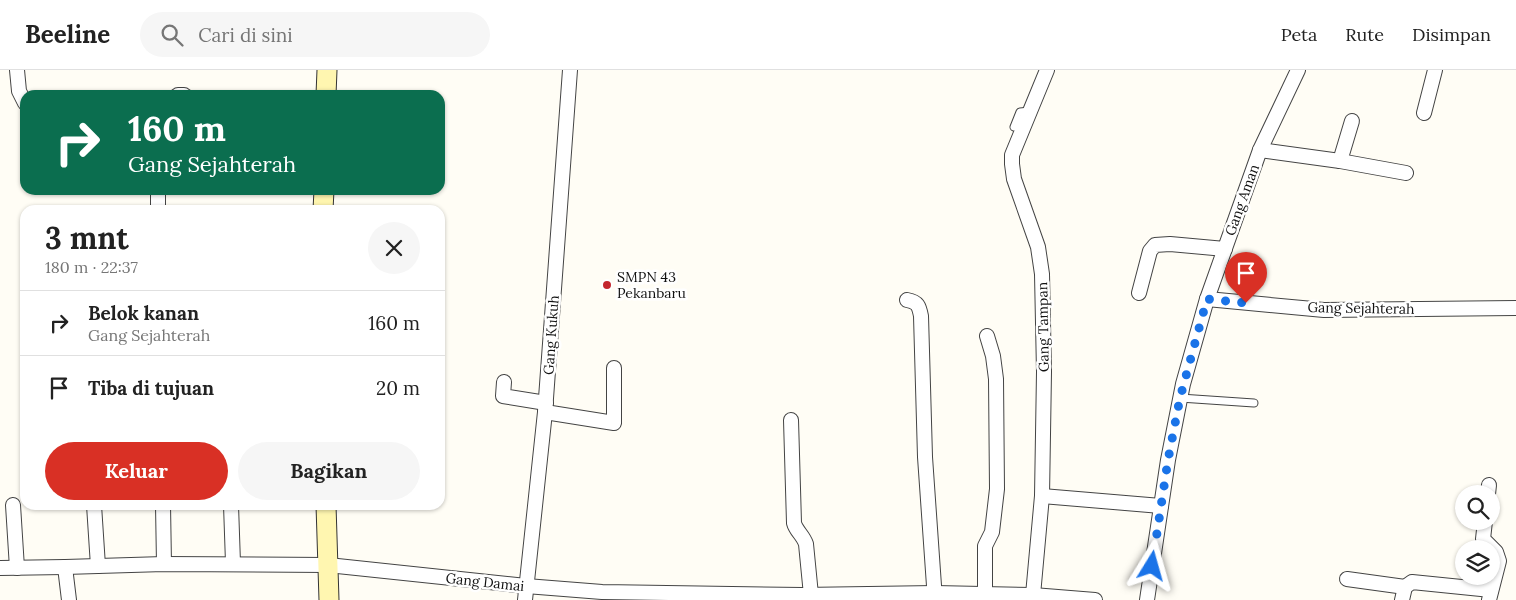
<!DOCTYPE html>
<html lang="id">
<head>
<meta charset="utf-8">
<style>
  body { margin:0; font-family:Lora,serif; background:#f6f6f6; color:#222; height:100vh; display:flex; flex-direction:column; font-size:19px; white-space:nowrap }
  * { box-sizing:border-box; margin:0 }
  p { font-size:16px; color:#767676 }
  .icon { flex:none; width:28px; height:28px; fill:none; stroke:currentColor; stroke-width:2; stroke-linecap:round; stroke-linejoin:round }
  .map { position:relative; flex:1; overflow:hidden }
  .details { position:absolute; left:20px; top:135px; width:425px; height:305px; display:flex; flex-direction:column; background:#fff; border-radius:15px; box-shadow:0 1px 4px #0004 }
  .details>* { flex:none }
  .guide { position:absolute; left:20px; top:20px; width:425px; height:105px; border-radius:15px; box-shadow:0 1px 4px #0004; background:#0b6e4f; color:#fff; overflow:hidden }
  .controls { position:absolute; left:1455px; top:415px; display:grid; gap:10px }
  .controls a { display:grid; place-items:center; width:45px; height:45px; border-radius:50%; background:#fff; box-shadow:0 1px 4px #0004; font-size:25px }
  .pin { position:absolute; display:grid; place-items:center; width:42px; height:42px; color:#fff; margin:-51px -21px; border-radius:50% 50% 50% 0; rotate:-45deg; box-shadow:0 0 5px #0007 }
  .pin .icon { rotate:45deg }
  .me { position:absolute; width:55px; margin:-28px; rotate:8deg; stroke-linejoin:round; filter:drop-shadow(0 0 4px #0008) }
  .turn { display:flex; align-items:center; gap:18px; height:105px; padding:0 25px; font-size:22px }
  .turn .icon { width:65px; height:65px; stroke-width:2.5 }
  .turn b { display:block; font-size:35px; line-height:42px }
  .round { display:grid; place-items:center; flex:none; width:52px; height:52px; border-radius:26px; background:#f6f6f6 }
  .headline { display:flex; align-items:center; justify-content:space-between; height:85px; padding:0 25px }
  h1 { font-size:30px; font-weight:700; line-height:38px }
  .primary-button { display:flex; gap:10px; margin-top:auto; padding:10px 25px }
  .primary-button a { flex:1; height:58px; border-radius:30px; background:#d93025; color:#fff; font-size:20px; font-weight:700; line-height:58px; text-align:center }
  .primary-button a+a { background:#f6f6f6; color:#222 }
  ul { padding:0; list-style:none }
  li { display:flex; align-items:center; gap:15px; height:65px; padding:0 25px; border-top:1px solid #e0e0e0 }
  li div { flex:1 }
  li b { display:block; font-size:19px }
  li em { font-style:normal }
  header { display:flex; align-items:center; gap:30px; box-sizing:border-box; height:70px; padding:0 25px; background:#fff; border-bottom:1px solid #e0e0e0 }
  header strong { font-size:24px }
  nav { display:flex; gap:28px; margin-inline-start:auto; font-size:18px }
  .search { width:350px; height:45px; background:#f6f6f6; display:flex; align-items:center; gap:12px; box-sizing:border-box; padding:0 18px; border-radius:28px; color:#767676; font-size:19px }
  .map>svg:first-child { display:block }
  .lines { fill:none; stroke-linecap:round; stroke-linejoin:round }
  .lane-casing { stroke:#444; stroke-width:9 }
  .street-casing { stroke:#444; stroke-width:16 }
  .secondary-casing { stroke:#333; stroke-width:21 }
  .lane { stroke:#fff; stroke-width:7 }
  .street { stroke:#fff; stroke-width:14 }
  .secondary { stroke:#fff6b0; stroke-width:19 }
  .route { stroke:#1a73e8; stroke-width:9; stroke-dasharray:0 16.2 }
  .poi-dot { fill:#c4262e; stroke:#fff; stroke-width:2 }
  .labels { text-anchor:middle; stroke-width:5; stroke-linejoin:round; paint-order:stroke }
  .street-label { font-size:14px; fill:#111; stroke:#fff }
  .poi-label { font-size:14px; fill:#111; stroke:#fff; text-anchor:start }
</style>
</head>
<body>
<header>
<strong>Beeline</strong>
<div class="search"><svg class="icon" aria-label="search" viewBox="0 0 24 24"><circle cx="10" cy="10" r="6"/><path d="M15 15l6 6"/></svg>Cari di sini</div>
<nav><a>Peta</a><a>Rute</a><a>Disimpan</a></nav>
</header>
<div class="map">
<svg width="1516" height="530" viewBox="0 0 1516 530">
  <rect width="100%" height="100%" fill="#fffdf5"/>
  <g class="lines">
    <!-- lane casing -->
    <g class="lane-casing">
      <g id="lane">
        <polyline points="1014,57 1020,42 1030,41"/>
        <polyline points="1180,328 1254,333"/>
      </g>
    </g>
    <!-- street casing -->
    <g class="street-casing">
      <g id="street">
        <polyline points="17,0 19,21 25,33"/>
        <polyline points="178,25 184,25"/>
        <polyline points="1424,43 1435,0"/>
        <polyline points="1260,80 1340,91 1406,103"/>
        <polyline points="1340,91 1352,51"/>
        <polyline points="158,120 158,140"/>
        <polyline points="1139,223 1150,181 1155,175 1170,174 1225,179"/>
        <polyline points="1207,229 1324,240 1516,238"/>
        <path d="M907 230C918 232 919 236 921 246L925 387 935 530"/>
        <polyline points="504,312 503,326 546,333"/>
        <polyline points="545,342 614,353 614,298"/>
        <path d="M791 350 794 453C796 461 803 465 806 474L811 525"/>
        <polyline points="1488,424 1489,415"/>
        <polyline points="1042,426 1161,436"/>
        <polyline points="13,435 17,498"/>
        <polyline points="94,435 98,496"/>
        <polyline points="163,435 164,494"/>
        <polyline points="231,435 233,493"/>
        <polyline points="1485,451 1483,469 1496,482 1499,491 1489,530"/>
        <polyline points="65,497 69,530"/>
        <polyline points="0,498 65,497 164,494 328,495 526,516 602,522 802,525 935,523 1033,525 1095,530"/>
        <polyline points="1347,509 1405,517"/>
        <polyline points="985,524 985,476 992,462 997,419 996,309 993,286 987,266"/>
        <polyline points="1033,525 1042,426 1044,302 1042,204 1038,177 1014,109 1012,94 1012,85 1047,0"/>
        <polyline points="525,530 545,342 570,0"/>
        <polyline points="1147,530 1168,390 1183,314 1207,229 1260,80 1298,0"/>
        <polyline points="1402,530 1405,517 1412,512 1491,520"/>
      </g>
    </g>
    <!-- secondary casing -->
    <g class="secondary-casing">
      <g id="secondary">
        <polyline points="326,25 327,0"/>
        <polyline points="323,140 324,120"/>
        <polyline points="326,435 329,530"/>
      </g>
    </g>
    <!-- lane -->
    <use href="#lane" class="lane"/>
    <!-- street -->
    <use href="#street" class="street"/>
    <!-- secondary -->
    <use href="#secondary" class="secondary"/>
  </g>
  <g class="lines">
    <!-- route -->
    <polyline class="route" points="1152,496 1168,390 1180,328 1207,229 1246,233"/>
  </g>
  <!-- markers -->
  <circle class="poi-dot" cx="607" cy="215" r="5"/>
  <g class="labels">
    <!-- street labels -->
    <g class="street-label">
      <text transform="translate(1242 130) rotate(-70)" y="5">Gang Aman</text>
      <text transform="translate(1361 238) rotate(1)" y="5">Gang Sejahterah</text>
      <text transform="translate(1043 257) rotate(-91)" y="5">Gang Tampan</text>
      <text transform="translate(551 265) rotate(-86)" y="5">Gang Kukuh</text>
      <text transform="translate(485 512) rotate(6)" y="5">Gang Damai</text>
    </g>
    <!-- poi labels -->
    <g class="poi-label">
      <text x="617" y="212">SMPN 43<tspan x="617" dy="16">Pekanbaru</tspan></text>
    </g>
  </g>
</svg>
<div class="controls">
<a><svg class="icon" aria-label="search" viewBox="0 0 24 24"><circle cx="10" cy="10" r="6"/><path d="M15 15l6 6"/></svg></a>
<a><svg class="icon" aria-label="layers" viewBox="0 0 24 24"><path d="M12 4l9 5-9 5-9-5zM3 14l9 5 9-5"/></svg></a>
</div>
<div class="pin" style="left:1246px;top:233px;background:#d93025"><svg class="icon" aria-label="arrive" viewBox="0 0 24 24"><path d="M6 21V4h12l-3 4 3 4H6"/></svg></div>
<svg class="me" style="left:1152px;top:496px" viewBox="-20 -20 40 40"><path d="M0-17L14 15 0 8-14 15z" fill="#1a73e8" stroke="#fff" stroke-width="4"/></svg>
<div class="guide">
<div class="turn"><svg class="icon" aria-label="right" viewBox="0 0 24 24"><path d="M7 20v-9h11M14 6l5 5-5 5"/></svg><div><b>160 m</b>Gang Sejahterah</div></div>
</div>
<section class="details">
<div class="headline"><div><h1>3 mnt</h1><p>180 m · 22:37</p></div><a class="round"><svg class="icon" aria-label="close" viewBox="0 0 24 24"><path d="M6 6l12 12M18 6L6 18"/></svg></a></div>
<ul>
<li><svg class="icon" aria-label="right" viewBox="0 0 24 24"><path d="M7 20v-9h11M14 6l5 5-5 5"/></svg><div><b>Belok kanan</b><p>Gang Sejahterah</p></div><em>160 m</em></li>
<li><svg class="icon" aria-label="arrive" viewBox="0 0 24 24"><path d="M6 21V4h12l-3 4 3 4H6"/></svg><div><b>Tiba di tujuan</b></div><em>20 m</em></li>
</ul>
<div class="primary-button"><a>Keluar</a><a>Bagikan</a></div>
</section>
</div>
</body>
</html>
